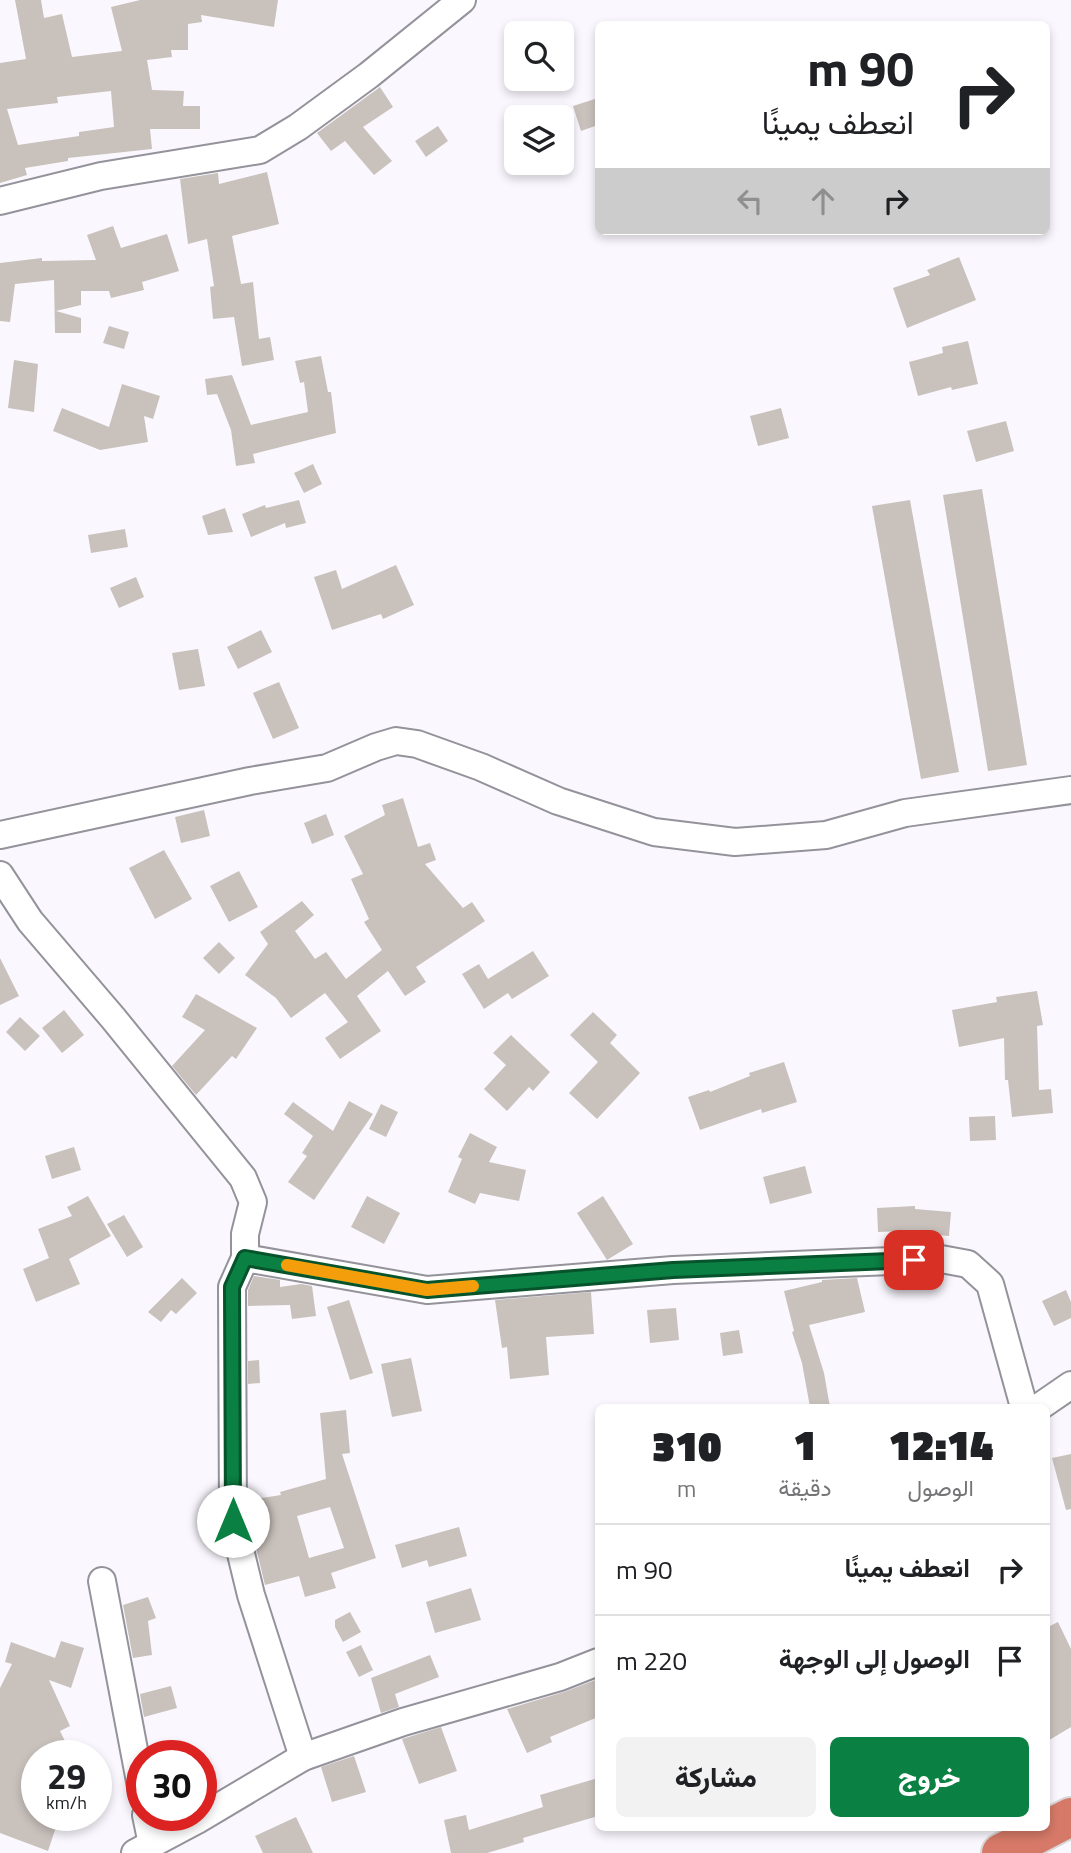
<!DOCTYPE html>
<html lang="ar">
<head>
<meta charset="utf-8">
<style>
  body { margin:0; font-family:"Titillium Web",Vazirmatn,sans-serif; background:#f2f2f2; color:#202124; direction:rtl; height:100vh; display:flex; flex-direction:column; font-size:26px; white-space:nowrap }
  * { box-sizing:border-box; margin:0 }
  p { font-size:23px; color:#757577 }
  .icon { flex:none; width:38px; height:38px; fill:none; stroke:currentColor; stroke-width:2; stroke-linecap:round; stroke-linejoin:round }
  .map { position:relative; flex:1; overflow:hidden; direction:ltr }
  .details { position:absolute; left:595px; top:1404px; width:455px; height:427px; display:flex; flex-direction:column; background:#fff; border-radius:10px; box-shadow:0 4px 10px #0003; direction:rtl }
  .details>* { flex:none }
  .guide { position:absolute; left:595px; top:21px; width:455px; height:214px; border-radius:10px; box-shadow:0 4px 10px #0003; direction:rtl; background:#fff; color:#202124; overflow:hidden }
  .fabs { position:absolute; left:504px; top:21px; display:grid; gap:14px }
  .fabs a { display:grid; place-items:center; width:70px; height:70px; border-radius:10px; background:#fff; box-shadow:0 4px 10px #0003; font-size:35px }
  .speed { position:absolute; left:21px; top:1740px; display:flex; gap:14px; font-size:35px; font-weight:700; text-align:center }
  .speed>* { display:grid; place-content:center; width:91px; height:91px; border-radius:50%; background:#fff; box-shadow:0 4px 10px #0003; line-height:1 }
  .speed small { font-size:18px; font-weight:400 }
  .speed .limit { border:10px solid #d22; background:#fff; color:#111 }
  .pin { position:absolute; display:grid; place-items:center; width:60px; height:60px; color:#fff; margin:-30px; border-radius:14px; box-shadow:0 4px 10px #0006 }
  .me { position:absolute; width:77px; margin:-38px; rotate:0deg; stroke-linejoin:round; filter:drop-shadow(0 0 5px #0008) }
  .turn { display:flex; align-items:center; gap:24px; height:147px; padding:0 21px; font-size:32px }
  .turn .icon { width:91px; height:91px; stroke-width:2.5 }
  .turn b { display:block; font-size:49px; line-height:60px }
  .lanes { display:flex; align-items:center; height:66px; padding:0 21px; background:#0003; justify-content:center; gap:35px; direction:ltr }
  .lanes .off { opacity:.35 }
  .eta { display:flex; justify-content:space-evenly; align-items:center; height:119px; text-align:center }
  .eta b { font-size:42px; font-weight:800; line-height:49px }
  .primary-button { display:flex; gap:14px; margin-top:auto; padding:14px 21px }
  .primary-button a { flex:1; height:80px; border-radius:10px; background:#0b8043; color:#fff; font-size:28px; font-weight:800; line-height:80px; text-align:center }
  .primary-button a+a { background:#f2f2f2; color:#202124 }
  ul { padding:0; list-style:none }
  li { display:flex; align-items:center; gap:21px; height:91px; padding:0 21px; border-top:2px solid #e0e0e0 }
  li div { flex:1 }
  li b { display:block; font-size:26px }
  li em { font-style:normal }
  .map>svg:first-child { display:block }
  .building { fill:#c9c1bc; fill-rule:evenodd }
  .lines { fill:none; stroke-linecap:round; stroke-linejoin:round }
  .minor-casing { stroke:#94929a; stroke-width:30 }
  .highway-casing { stroke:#d7d7d7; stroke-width:42 }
  .minor { stroke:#fff; stroke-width:26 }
  .highway { stroke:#d67968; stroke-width:38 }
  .route-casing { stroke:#07532c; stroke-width:18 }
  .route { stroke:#0b8043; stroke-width:12 }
  .slow { stroke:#f59e0b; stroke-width:12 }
</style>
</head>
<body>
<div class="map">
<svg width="1071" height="1853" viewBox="0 0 1071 1853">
  <rect width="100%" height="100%" fill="#faf8fe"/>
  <!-- building -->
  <g class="building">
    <path d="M15 0H41L44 18 62 14 72 57 122 51 111 7 140 0H278L274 27 201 15 202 22 188 24V50H171L172 57 147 60 152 90 184 91 183 106H200V129H150L152 149 68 158V161L25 168 27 175 0 183V63L26 59ZM111 91 114 127 79 132V136L18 145 7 109 58 103 57 97Z"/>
    <polygon points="380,87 393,107 363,127 392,161 374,175 345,141 331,151 317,133"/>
    <polygon points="595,99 598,111 598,125 581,131 573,106"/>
    <polygon points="438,126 448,141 426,157 415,141"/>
    <polygon points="267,172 279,224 232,236 241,284 253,282 259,339 270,337 274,360 242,366 234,317 213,319 210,287 214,286 207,239 188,244 180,179 218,173 219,184"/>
    <polygon points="113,226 121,248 167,234 179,271 142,282 144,290 111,298 109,291 81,291 81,305 56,311 81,318 81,333 55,333 54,280 15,284 10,322 0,321 0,263 42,258 42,261 96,260 87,235"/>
    <polygon points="959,257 976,300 907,328 893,288 930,275 927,270"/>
    <polygon points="109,326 129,332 124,349 103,343"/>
    <polygon points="968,341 978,384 952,390 951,387 918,396 909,362 943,353 942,347"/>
    <polygon points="321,356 328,392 331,392 336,433 253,454 255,463 236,466 231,430 217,394 207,395 205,379 232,375 251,425 308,412 304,382 300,383 295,361"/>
    <polygon points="14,360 38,364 34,412 8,408"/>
    <polygon points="122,384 160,396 153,419 144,416 148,442 100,450 53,431 62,408 109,427"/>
    <polygon points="781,408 789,438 758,446 750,416"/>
    <polygon points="1006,421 1014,451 976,462 967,431"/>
    <polygon points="313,464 322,484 304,493 294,473"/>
    <polygon points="982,489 1027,765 988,771 943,495"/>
    <polygon points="299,500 306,523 286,528 285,523 251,537 242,514 265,505 266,508"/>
    <polygon points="910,500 959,772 921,779 872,506"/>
    <polygon points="225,508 233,532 208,535 202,516"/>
    <polygon points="125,529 128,547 91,553 88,535"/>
    <polygon points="396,565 414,605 383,619 381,614 332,630 314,577 336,570 342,589"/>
    <polygon points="136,577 144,597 119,608 110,588"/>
    <polygon points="261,630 272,652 238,669 227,647"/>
    <polygon points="198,649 205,686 179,690 172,653"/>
    <polygon points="279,682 299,728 273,739 253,693"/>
    <polygon points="403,798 418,847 430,843 436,860 425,864 463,908 472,902 485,921 416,967 426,982 405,996 388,971 357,996 381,1031 340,1059 325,1038 348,1022 325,993 291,1018 276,998 245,975 268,944 260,932 302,901 314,915 295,931 315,959 326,952 346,979 382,950 364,922 369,919 351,879 363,874 344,836 385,815 382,805"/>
    <polygon points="204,810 210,836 181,843 175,817"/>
    <polygon points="326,814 334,835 312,844 304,823"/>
    <polygon points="164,850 192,899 155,919 129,868"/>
    <polygon points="239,871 258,907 229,922 210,886"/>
    <polygon points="219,942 235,958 219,974 203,958"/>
    <polygon points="533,951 549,976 512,999 508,993 484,1009 462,974 479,964 488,979"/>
    <polygon points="0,958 19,996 0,1005"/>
    <polygon points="1037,991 1043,1025 1037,1026 1039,1090 1051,1089 1053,1113 1012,1117 1008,1080 1005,1080 1004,1038 959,1047 952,1010 997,1002 996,997"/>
    <polygon points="196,994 257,1028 236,1059 232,1056 196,1095 172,1066 205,1030 182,1017"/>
    <polygon points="64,1010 84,1035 62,1053 42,1028"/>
    <polygon points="593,1012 617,1035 610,1043 640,1073 597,1119 569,1093 598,1062 570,1035"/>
    <polygon points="20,1017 40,1036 25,1051 6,1032"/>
    <polygon points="511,1035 550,1072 533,1091 529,1087 507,1111 484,1089 506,1065 493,1053"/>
    <polygon points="784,1062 797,1102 762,1113 761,1109 700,1130 688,1097 709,1090 710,1092 750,1076 749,1073"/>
    <polygon points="349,1101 373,1114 314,1200 288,1182 307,1156 302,1153 313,1136 284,1114 293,1102 333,1131"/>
    <polygon points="381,1104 398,1112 386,1137 369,1129"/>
    <polygon points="995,1116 996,1140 970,1141 969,1117"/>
    <polygon points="470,1133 497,1147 489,1162 526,1170 519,1201 480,1193 475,1204 448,1192 462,1159 458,1157"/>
    <polygon points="74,1147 81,1170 52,1179 45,1156"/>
    <polygon points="805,1166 812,1193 770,1204 763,1177"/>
    <polygon points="88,1196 111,1236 69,1259 80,1284 36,1302 23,1269 49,1258 38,1229 72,1216 67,1207"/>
    <polygon points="367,1196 400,1213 384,1244 351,1227"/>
    <polygon points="603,1196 633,1244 607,1260 577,1213"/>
    <polygon points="915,1206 915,1209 951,1212 949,1236 927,1234 928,1230 878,1232 877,1208"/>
    <polygon points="124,1215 143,1247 127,1257 107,1224"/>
    <polygon points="254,1276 280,1280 280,1287 301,1284 312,1286 316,1316 292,1319 290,1305 248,1306 248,1290"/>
    <polygon points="182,1278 197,1293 176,1314 171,1310 161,1322 148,1312"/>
    <polygon points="857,1278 865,1312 809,1325 824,1373 830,1407 810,1407 802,1363 792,1332 794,1331 784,1291 822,1282 822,1280"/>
    <polygon points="1066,1290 1071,1302 1071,1318 1054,1326 1042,1301"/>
    <polygon points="591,1292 594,1334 546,1337 549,1375 510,1379 507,1347 502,1348 495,1300"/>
    <polygon points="349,1300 373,1373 350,1380 327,1307"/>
    <polygon points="676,1308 679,1340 650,1343 647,1310"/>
    <polygon points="739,1330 743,1353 723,1356 720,1333"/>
    <polygon points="411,1358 422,1411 392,1417 381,1364"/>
    <polygon points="259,1360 260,1383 248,1384 248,1361"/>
    <path d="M346 1410 350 1453 342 1454 376 1558 331 1573 336 1588 305 1597 299 1576 265 1585 249 1519V1500L281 1495 280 1492 326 1479 320 1413ZM330 1507 344 1548 309 1558 297 1516Z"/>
    <polygon points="1071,1454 1071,1509 1066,1510 1052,1458"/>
    <polygon points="459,1527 467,1556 429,1567 427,1560 402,1568 395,1545"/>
    <polygon points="471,1588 481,1620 435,1633 426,1602"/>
    <polygon points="148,1597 156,1618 148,1621 152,1655 133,1658 123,1605"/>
    <polygon points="350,1612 361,1632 343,1642 335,1627 335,1620"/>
    <polygon points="1058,1622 1071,1649 1071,1727 1046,1742 1046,1628"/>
    <polygon points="61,1641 84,1648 71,1688 49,1680 70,1726 60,1731 72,1755 37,1755 37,1815 60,1815 48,1851 0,1833 0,1688 12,1664 5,1662 11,1642 55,1658"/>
    <polygon points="361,1645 373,1670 359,1677 346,1652"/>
    <polygon points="430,1655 439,1677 395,1694 399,1707 381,1713 371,1678"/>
    <polygon points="598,1679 598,1717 550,1737 552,1742 527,1753 507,1709 564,1692"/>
    <polygon points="171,1686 177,1708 144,1717 140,1694"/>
    <polygon points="441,1727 457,1771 419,1784 402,1739"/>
    <polygon points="354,1756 366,1792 332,1802 321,1767"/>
    <polygon points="598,1778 598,1816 523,1838 524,1842 487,1853 451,1853 444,1820 466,1815 469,1830 543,1807 540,1795"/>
    <polygon points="296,1817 313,1853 263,1853 255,1836"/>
  </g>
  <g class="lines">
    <!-- minor casing -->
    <g class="minor-casing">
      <g id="minor">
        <polyline points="0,201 101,176 260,150 298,127 369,75 462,0"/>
        <polyline points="0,835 250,781 327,768 376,747 396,741 417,744 481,767 558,801 654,832 735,842 826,835 905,813 1071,790"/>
        <polyline points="0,875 30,921 113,1018 243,1178 253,1202 245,1234 245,1258 232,1287 233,1521 251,1595 303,1757"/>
        <polyline points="245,1258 427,1290 673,1270 941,1259 968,1264 990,1284 1024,1407"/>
        <polyline points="1039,1407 1071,1385"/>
        <polyline points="102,1581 142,1792"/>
        <polyline points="146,1815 152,1844"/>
        <polyline points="135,1853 197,1820 303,1757 403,1722 560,1677 598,1662"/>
      </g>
    </g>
    <!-- highway casing -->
    <g class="highway-casing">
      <polyline id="highway" points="1001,1853 1071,1817"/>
    </g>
    <!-- minor -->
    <use href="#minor" class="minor"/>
    <!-- highway -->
    <use href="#highway" class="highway"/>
  </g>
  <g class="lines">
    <!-- route casing -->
    <g class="route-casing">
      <polyline id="route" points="233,1521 232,1287 245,1258 427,1290 673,1270 914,1260"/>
    </g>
    <!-- route -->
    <use href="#route" class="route"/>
    <!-- slow -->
    <polyline class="slow" points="287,1265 427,1290 473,1286"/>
  </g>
</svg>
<div class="fabs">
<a><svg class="icon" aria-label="search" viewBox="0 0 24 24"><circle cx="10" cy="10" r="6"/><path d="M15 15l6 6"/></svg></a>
<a><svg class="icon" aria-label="layers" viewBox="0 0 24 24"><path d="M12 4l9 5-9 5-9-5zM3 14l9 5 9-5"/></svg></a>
</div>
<div class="speed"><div>29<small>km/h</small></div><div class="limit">30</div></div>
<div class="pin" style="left:914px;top:1260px;background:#d93025"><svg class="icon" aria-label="arrive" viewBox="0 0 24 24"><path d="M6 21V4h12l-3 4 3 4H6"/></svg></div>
<svg class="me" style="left:233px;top:1521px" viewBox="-20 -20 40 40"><circle r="19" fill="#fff"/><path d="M0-13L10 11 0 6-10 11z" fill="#0b8043"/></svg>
<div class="guide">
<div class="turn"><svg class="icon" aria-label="right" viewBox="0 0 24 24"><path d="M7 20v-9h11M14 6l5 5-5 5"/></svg><div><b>90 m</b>انعطف يمينًا</div></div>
<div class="lanes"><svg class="icon off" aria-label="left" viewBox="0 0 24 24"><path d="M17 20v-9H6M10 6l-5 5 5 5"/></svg><svg class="icon off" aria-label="ahead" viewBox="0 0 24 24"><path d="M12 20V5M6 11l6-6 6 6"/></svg><svg class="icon" aria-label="right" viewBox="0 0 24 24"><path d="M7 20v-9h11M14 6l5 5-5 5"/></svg></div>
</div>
<section class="details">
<div class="eta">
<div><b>12:14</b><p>الوصول</p></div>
<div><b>1</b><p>دقيقة</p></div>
<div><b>310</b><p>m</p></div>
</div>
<ul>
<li><svg class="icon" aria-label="right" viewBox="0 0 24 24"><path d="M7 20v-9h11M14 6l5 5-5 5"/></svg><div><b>انعطف يمينًا</b></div><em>90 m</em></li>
<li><svg class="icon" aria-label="arrive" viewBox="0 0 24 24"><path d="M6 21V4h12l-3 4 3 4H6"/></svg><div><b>الوصول إلى الوجهة</b></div><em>220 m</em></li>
</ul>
<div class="primary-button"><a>خروج</a><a>مشاركة</a></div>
</section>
</div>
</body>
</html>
